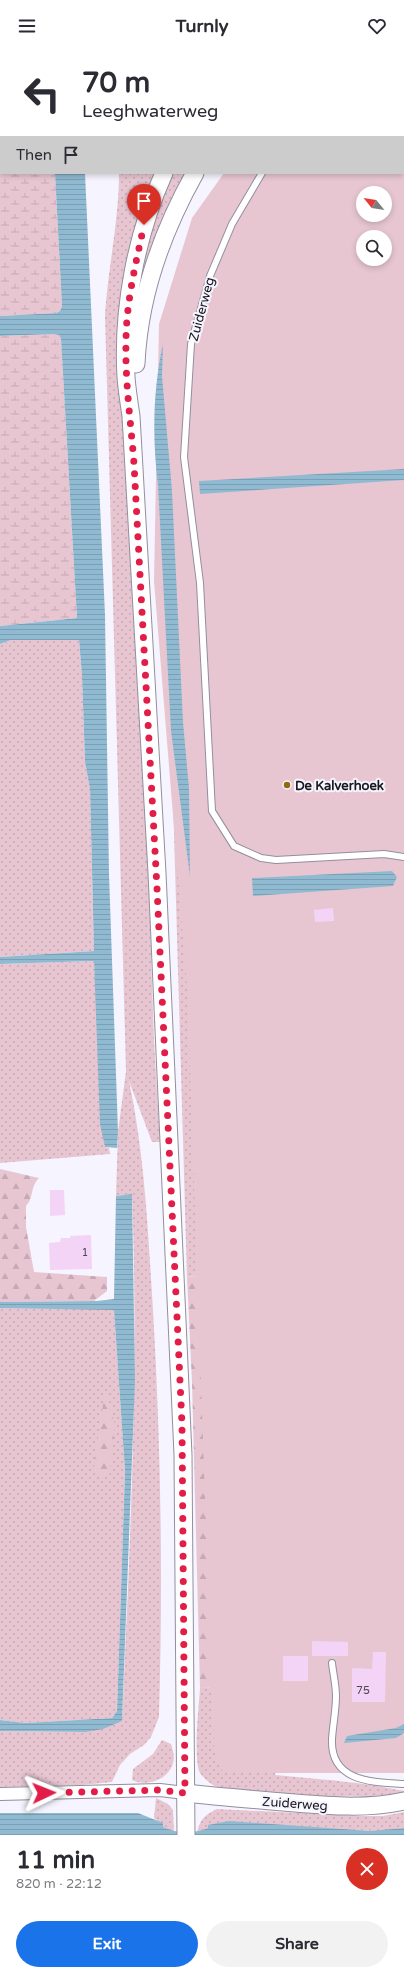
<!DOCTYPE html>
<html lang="en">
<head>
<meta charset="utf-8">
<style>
  body { margin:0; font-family:"Varela Round",sans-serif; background:#f2f2f3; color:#2b2b33; height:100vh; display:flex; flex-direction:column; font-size:15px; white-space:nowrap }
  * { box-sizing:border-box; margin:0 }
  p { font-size:13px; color:#7c7c81 }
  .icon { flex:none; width:22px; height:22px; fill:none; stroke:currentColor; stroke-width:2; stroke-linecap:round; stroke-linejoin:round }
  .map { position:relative; height:1783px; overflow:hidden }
  .drawer { display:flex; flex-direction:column; background:#fff; flex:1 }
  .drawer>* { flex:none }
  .hud { position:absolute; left:0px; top:0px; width:404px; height:122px; box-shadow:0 2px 6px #0003; background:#fff; color:#2b2b33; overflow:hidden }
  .needle { width:26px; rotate:300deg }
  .fabs { position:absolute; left:356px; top:134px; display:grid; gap:8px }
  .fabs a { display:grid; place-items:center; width:36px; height:36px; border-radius:50%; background:#fff; box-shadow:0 2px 6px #0003; font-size:20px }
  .pin { position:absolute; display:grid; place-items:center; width:34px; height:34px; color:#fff; margin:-41px -17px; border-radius:50% 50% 50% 0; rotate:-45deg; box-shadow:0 0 4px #0007 }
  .pin .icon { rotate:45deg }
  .me { position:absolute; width:44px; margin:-22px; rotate:88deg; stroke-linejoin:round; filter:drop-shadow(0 0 3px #0008) }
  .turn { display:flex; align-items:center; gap:14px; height:84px; padding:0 16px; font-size:18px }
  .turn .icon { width:52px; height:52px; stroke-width:2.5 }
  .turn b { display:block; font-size:28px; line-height:34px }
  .then { display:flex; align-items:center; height:38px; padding:0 16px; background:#0003; gap:8px; font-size:15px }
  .round { display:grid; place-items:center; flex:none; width:42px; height:42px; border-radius:21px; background:#f2f2f3 }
  .overview { display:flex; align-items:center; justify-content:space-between; height:68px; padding:0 16px }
  h1 { font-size:24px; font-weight:800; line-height:30px }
  .cta { display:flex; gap:8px; margin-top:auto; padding:8px 16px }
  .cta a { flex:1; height:46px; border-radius:24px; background:#1a73e8; color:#fff; font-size:16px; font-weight:800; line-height:46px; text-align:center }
  .cta a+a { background:#f2f2f3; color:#2b2b33 }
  header { display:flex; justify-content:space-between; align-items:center; height:52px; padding:0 16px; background:#fff; font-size:18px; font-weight:800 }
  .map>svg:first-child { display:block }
  .grass { fill:url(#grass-dots) }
  .forest { fill:url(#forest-firs) }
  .wetland { fill:url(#wetland-marsh) }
  .green { fill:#e7c6d2; fill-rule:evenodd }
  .water { fill:url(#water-rules) }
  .building { fill:#f3d4f6 }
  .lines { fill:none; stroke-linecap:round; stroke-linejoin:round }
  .lane-casing { stroke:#918f9e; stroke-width:8 }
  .street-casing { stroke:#918f9e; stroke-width:14 }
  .secondary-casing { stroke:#918f9e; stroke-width:19 }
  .lane { stroke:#fff; stroke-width:6 }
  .street { stroke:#fff; stroke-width:12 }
  .secondary { stroke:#fff; stroke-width:17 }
  .route { stroke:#e11d48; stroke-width:7; stroke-dasharray:0 12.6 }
  .poi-dot { fill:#8f6c11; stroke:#f6f4fe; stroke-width:1.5 }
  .labels { text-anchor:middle; stroke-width:4; stroke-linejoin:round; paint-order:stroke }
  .number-label { font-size:11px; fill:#4e4652 }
  .street-label { font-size:13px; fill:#17171c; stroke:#f6f4fe }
  .poi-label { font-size:13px; font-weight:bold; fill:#17171c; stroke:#f6f4fe; text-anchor:start }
</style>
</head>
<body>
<header><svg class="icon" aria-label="menu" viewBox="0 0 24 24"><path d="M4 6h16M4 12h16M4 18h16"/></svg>Turnly<svg class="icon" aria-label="heart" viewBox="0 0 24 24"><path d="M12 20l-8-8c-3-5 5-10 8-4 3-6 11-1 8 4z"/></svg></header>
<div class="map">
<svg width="404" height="1783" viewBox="0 0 404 1783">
  <defs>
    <pattern id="grass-dots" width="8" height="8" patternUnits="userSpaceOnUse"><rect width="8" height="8" fill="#e7c6d2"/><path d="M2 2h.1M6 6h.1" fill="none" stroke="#c5a9b4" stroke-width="1.8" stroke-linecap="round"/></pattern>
    <pattern id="forest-firs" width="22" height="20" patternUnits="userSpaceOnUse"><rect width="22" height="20" fill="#e7c6d2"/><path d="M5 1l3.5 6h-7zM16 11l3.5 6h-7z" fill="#c5a9b4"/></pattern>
    <pattern id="wetland-marsh" width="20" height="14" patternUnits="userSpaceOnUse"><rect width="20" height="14" fill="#e7c6d2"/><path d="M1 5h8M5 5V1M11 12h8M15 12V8" fill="none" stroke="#c5a9b4"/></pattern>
    <pattern id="water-rules" width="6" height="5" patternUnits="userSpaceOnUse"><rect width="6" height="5" fill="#90bad1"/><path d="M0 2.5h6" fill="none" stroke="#7b9fb3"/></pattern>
  </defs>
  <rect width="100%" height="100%" fill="#f6f4fe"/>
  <!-- grass -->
  <g class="grass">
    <path d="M119 121H155L128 225 154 989 160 1090H152L129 1029C145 1104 148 1181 153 1258 161 1394 163 1529 159 1665L151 1685 144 1693 130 1702 120 1713 112 1730 81 1733 0 1735V1679L86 1680 122 1669C130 1493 139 1318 132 1142L116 1144 118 1080 126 1019 105 263C108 215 119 169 119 121Z"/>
    <polygon points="169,121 188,121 132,255 141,209"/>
    <polygon points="63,587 79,588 82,623 85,710 90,737 94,899 0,905 0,592 11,588"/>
    <polygon points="171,679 404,817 217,1222 187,1225"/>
    <polygon points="94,909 105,1095 109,1096 110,1102 0,1111 0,912"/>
    <polygon points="0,1256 114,1257 125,1419 117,1659 112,1666 25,1671 0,1668"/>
    <path d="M242 1635 279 1698 275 1723C318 1727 362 1730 404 1739V1741C360 1747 317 1744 273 1742 255 1741 230 1742 213 1733 209 1731 203 1725 200 1721 193 1707 199 1653 200 1636Z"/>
    <path d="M162 1688 171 1692C173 1698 175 1705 173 1711 169 1728 146 1735 132 1728L133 1717 153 1702Z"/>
    <polygon points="156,1746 168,1752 173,1758 174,1780 163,1775 154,1766"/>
    <path d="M217 1757 362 1764H383L404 1760V1776L382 1779 208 1776 197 1781C200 1767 205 1763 217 1757Z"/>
  </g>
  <!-- forest -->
  <g class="forest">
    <path d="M0 1117 39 1126C30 1134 34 1146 26 1154V1175L34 1220 107 1225V1239L94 1249 0 1250Z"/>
    <polygon points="217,1222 242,1635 200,1636 192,1330 187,1225"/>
    <polygon points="105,1339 115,1373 109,1426 93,1421"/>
  </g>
  <!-- wetland -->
  <g class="wetland">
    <polygon points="0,0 49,0 1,1 1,121 55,121 62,254 60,259 56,261 0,264"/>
    <polygon points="55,282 59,283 61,287 77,566 0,574 0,284"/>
  </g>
  <!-- green -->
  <path class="green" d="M338 0H404V1721H223L214 1698 187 936 154 529 159 272 192 166 224 121H403V1H336ZM363 141H385V163H363ZM363 185H385V207H363Z"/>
  <!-- water -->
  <g class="water">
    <polygon points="55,121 85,121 105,563 109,822 118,1080 117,1096 105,1095 100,1072 94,909 0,912 0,905 94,899 90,737 85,710 82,623 79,588 11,588 0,592 0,574 77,566 61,287 59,283 54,282 0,284 0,264 56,261 60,259 62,254"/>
    <path d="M163 292 162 324 172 439 183 670 189 736 190 824 171 679 158 433C152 386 153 337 163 292Z"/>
    <polygon points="404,417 404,428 200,442 199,429"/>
    <polygon points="392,819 397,825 393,834 253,844 252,826"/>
    <polygon points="132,1142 135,1328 122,1669 103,1677 86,1680 0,1679 0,1668 25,1671 112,1666 117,1659 125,1419 114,1258 0,1256 0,1250 97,1249 114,1247 116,1144"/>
    <polygon points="404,1672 404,1681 396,1686 344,1691 347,1684 396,1676"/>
    <path d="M0 1761H138L163 1771V1775C178 1782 193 1782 208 1776V1773L229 1769 370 1779 404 1776V1783H0Z"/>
  </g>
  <!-- building -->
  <g class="building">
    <polygon points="333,856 334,869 315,870 314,858"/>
    <polygon points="50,1138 64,1138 65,1163 50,1164"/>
    <polygon points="91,1183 92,1217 50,1218 49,1191 60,1190 61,1186 70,1186 70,1184"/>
    <polygon points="312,1589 348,1590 348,1604 312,1604"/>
    <polygon points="373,1600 386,1600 385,1650 352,1650 352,1616 372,1617"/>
    <rect x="283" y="1604" width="25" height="25"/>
  </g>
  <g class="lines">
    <!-- lane casing -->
    <g class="lane-casing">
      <g id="lane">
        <polyline points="403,66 404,67"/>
        <polyline points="262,121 232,172 210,224 191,292 184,405 200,531 212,759 234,794 261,806 276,808 384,802 404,805"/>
        <path d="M332 1611C333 1621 336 1633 336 1644 336 1658 333 1672 332 1687 330 1730 372 1730 404 1732"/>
      </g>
    </g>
    <!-- street casing -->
    <g class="street-casing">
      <polyline id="street" points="0,1742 160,1738 185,1741"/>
    </g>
    <!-- secondary casing -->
    <g class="secondary-casing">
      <g id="secondary">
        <polyline points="235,1 235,0"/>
        <polyline points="303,1 304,0"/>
        <path d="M164 121C136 183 122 257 126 325 127 338 129 351 131 364L157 821 183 1403 186 1783"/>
        <path d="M136 312C139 244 162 180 195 121"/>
        <path d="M185 1741C222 1745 258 1748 295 1751 331 1754 368 1757 404 1749"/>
      </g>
    </g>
    <!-- lane -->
    <use href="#lane" class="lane"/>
    <!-- street -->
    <use href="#street" class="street"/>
    <!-- secondary -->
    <use href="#secondary" class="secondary"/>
  </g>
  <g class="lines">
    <!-- route -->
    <path class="route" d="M44 1741 160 1738 185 1741 182 1372 157 836 134 412C131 371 125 331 126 290 126 250 136 211 144 173"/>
  </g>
  <!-- markers -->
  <circle class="poi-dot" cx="287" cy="733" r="4"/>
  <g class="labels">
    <!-- number labels -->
    <g class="number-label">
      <text x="85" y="1204">1</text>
      <text x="363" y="1642">75</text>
    </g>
    <!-- street labels -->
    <g class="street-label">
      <text transform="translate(201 257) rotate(-75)" y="5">Zuiderweg</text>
      <text transform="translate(295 1751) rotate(4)" y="5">Zuiderweg</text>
    </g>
    <!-- poi labels -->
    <g class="poi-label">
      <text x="295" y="738">De Kalverhoek</text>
    </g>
  </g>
</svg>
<div class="fabs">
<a><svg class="needle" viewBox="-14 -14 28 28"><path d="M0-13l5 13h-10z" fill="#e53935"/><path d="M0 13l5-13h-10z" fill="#7c7c81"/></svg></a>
<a><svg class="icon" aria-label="search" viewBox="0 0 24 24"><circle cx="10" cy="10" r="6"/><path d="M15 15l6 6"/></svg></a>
</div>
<div class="pin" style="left:144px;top:173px;background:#d93025"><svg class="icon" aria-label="arrive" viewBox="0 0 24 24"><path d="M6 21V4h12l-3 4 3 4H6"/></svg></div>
<svg class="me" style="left:44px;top:1741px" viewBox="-20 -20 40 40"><path d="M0-17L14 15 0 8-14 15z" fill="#e11d48" stroke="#fff" stroke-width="4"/></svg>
<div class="hud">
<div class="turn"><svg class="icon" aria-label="left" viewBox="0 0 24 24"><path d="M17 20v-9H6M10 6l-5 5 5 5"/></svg><div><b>70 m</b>Leeghwaterweg</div></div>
<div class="then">Then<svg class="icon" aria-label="arrive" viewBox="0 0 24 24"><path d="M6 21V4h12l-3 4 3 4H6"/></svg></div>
</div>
</div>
<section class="drawer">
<div class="overview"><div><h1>11 min</h1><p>820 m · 22:12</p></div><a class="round" style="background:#d93025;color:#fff"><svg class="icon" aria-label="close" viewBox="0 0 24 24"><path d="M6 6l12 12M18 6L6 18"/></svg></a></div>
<div class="cta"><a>Exit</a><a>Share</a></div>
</section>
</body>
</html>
